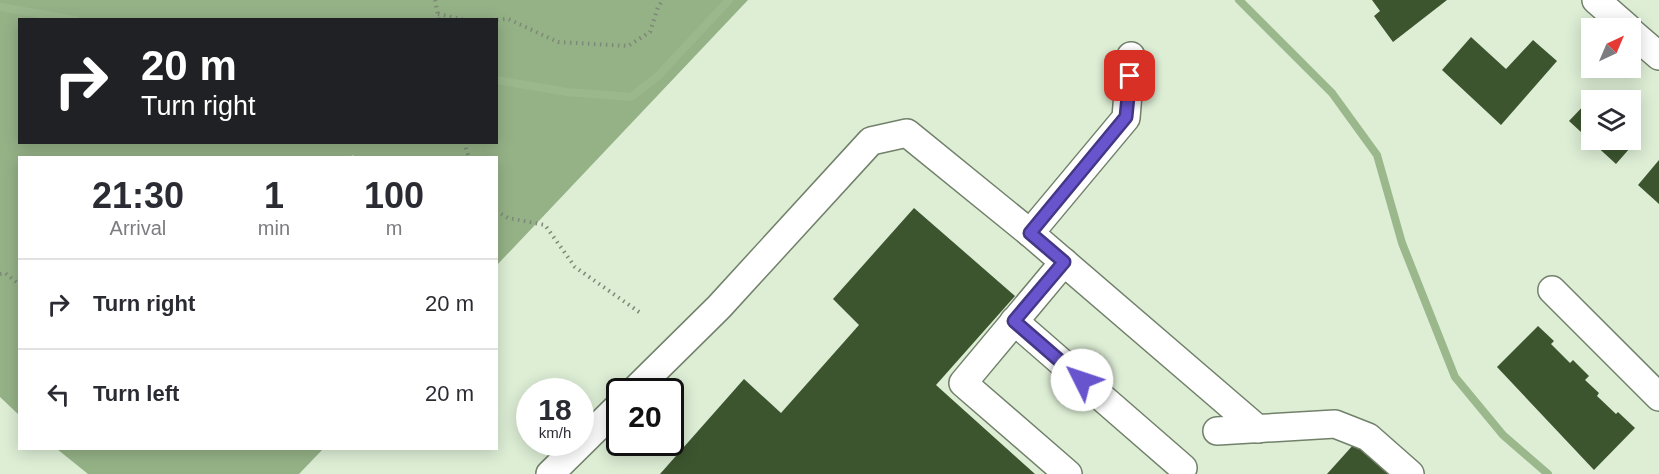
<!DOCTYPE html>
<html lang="en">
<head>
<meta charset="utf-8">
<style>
  body { margin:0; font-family:Arial,sans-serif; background:#f2f2f3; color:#2b2b33; height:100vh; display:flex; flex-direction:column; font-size:22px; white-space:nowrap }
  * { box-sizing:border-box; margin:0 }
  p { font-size:20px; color:#7c7c81 }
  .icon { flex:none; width:33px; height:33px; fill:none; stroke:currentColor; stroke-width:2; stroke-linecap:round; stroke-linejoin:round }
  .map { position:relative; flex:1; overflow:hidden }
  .sheet { position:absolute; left:18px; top:156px; width:480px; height:294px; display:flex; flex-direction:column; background:#fff; border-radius:0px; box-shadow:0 3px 15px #0003 }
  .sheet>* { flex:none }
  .top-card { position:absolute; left:18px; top:18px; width:480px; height:126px; border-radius:0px; box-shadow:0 3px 15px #0003; background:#202124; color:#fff; overflow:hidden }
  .needle { width:39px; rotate:44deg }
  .tools { position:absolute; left:1581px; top:18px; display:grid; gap:12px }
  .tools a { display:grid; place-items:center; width:60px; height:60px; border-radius:0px; background:#fff; box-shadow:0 3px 15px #0003; font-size:30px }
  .speed { position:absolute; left:516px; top:378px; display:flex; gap:12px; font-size:30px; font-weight:700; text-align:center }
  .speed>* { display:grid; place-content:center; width:78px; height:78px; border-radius:50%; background:#fff; box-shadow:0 3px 15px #0003; line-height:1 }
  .speed small { font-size:15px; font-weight:400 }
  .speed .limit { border:3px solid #111; border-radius:9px; background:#fff; color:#111 }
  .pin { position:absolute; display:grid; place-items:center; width:51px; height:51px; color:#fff; margin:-26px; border-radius:12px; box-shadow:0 3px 9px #0006 }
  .me { position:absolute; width:66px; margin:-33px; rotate:311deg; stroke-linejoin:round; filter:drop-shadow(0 0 4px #0008) }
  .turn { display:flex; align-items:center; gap:21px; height:126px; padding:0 24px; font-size:27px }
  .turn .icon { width:78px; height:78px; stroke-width:2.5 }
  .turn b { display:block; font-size:42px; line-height:51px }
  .eta { display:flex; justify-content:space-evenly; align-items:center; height:102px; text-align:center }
  .eta b { font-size:36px; font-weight:700; line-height:42px }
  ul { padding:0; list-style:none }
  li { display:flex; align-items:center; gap:18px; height:90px; padding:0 24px; border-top:2px solid #e1e1e2 }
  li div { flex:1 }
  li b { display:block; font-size:22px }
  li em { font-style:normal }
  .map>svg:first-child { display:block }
  .forest { fill:#95b287; fill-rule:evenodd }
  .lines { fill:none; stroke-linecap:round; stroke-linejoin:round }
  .stream { stroke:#9bb88d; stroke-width:8 }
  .building { fill:#3c552f }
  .minor-casing { stroke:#71816a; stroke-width:30 }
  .path { stroke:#7d8977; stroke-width:4; stroke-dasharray:1.5 4.5; stroke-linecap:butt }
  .minor { stroke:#fff; stroke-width:27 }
  .route-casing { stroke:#443786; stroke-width:15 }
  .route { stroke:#6855ce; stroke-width:10 }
</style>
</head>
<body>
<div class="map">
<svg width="1659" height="474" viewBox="0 0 1659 474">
  <rect width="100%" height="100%" fill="#ddeed5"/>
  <!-- forest -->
  <g class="forest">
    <path d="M0 0H748L497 265 496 158H355L353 155 349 158H20L19 415 0 397ZM20 20H496V142H20Z"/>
    <polygon points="57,449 323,449 299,474 88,474"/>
  </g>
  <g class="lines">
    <!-- stream -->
    <g class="stream">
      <polyline points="1239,0 1332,93 1377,155 1402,243 1455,377 1503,435 1548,474"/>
      <polyline points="0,7 75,20"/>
      <polyline points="496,80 567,92 631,97 658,76 729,0"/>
    </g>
  </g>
  <!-- building -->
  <g class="building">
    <polygon points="1372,0 1447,0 1393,42 1374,16 1380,11"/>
    <polygon points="1471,37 1506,69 1533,40 1557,61 1501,125 1442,70"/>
    <polygon points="1589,100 1592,102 1592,140 1620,140 1630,148 1616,164 1569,121"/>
    <polygon points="1659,160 1659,204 1638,185"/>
    <polygon points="914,208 1015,296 936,385 1035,474 660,474 744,379 781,413 859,325 833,299"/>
    <polygon points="1538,326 1554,341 1551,344 1570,363 1573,360 1589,376 1585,380 1599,393 1597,396 1616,414 1618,412 1635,428 1594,470 1497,367"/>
    <polygon points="1354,444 1388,474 1327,474"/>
  </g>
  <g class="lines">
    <!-- minor casing -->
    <g class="minor-casing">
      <g id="minor">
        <polyline points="1596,0 1628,28"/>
        <polyline points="1630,31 1659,56"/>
        <polyline points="1030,233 1258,429"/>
        <polyline points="1064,262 963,383 1068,474"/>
        <polyline points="1552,290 1659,397"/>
        <polyline points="1014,321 1183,468"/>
        <polyline points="633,392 719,307 871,141 907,133 1030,233 1126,118 1131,56"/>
        <polyline points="1217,431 1335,424 1368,437 1410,474"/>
        <polyline points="550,474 620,405"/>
      </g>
    </g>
    <!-- path -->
    <g class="path">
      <polyline points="435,0 439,20"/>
      <polyline points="438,14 465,20"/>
      <polyline points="485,20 508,19 558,42 628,46 650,32 658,7 663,0"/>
      <polyline points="464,142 469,158"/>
      <polyline points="496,211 508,218 545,225 575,267 642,314"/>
      <polyline points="0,274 5,273 20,285"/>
    </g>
    <!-- minor -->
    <use href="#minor" class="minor"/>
  </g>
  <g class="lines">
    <!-- route casing -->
    <g class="route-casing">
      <polyline id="route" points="1082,380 1014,321 1064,262 1030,233 1126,117 1130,76"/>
    </g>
    <!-- route -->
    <use href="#route" class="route"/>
  </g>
</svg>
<div class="tools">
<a><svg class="needle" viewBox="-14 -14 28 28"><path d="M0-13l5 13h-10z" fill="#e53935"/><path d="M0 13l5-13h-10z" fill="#7c7c81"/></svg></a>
<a><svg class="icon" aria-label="layers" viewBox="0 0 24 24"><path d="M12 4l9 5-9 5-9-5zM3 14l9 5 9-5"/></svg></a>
</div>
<div class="speed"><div>18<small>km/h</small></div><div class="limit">20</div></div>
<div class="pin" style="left:1130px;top:76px;background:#d93025"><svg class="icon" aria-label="arrive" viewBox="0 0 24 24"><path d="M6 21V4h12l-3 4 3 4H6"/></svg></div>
<svg class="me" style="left:1082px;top:380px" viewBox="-20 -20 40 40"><circle r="19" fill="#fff"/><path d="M0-13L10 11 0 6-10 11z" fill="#6855ce"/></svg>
<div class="top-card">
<div class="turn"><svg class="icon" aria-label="right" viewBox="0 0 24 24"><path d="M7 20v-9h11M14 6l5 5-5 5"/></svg><div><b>20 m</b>Turn right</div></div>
</div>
<section class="sheet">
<div class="eta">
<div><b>21:30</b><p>Arrival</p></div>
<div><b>1</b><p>min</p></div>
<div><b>100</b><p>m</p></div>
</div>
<ul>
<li><svg class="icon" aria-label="right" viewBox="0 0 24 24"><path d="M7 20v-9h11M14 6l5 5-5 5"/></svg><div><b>Turn right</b></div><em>20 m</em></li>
<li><svg class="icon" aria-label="left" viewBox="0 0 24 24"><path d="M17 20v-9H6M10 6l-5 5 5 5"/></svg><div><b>Turn left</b></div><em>20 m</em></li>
</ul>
</section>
</div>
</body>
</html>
